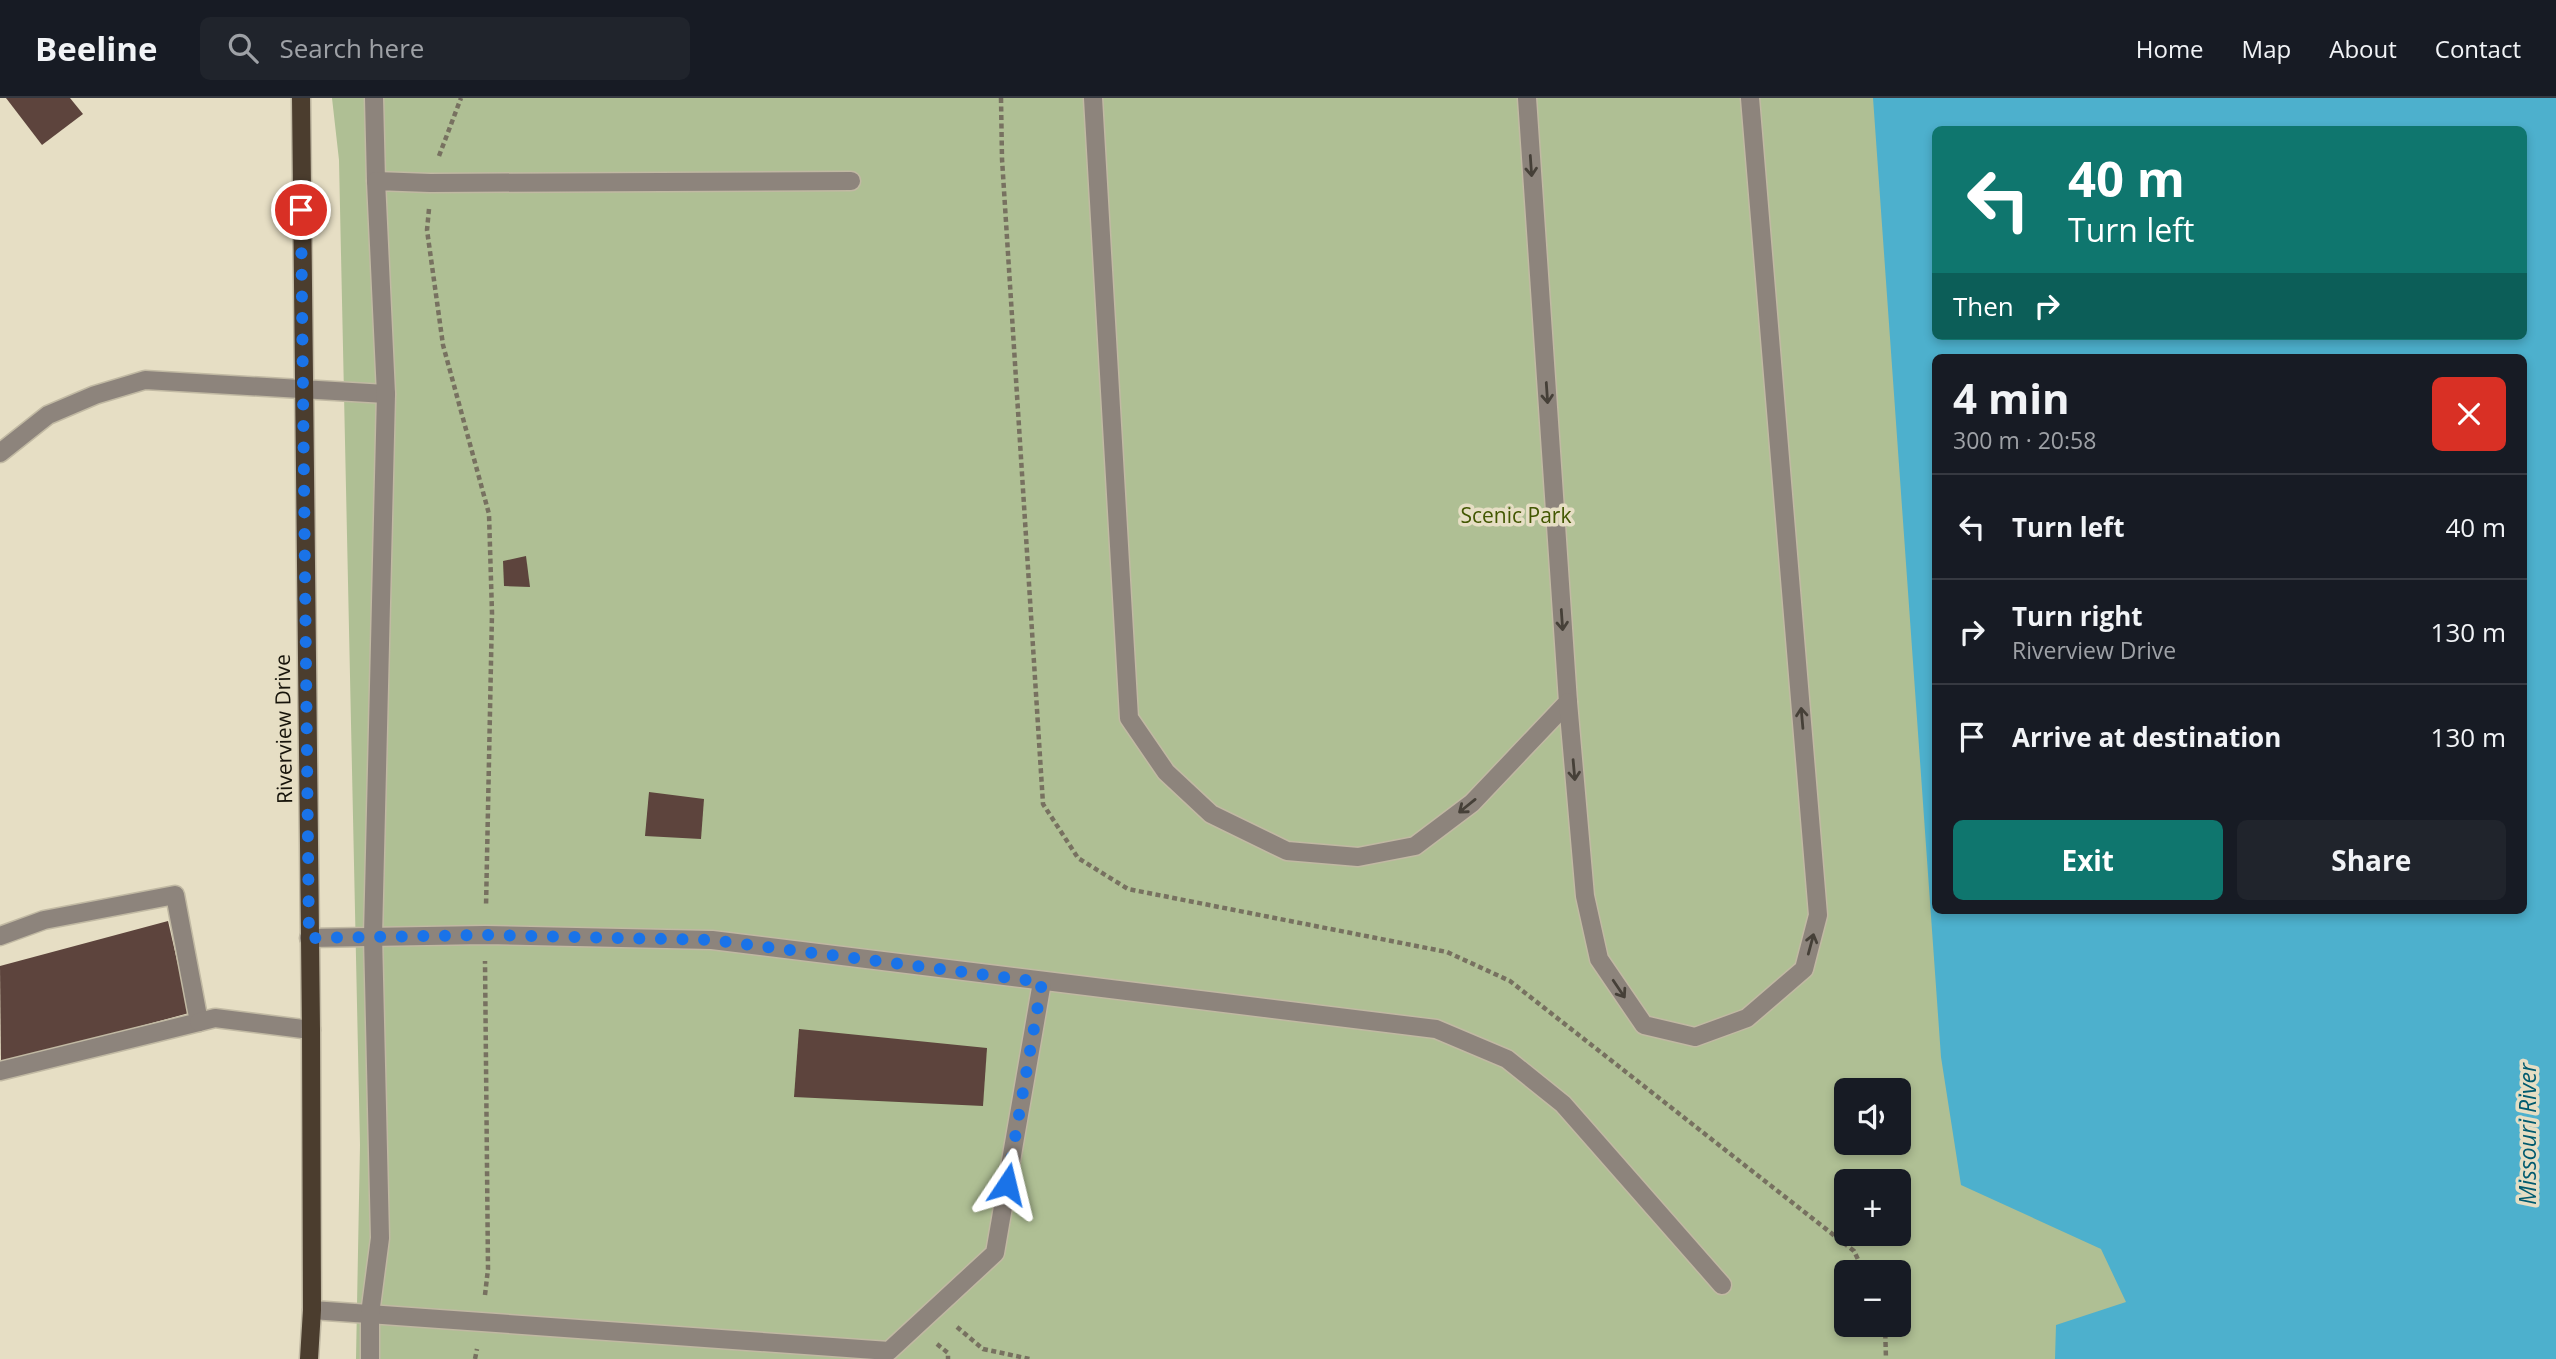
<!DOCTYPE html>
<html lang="en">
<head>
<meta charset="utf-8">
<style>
  body { margin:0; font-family:"Open Sans",sans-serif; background:#20242c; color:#f1f3f6; height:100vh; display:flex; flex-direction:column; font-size:26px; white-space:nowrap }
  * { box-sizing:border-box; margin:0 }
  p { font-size:23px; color:#9ea1a6 }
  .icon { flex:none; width:38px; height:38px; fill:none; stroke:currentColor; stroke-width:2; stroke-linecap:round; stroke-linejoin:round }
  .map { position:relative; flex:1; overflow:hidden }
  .sheet { position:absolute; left:1932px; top:256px; width:595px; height:560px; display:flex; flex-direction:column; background:#171b24; border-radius:10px; box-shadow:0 4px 10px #0003 }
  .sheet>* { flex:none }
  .banner { position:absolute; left:1932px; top:28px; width:595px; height:214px; border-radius:10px; box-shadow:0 4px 10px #0003; background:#0f766e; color:#fff; overflow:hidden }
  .tools { position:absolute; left:1834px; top:980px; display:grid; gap:14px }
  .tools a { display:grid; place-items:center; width:77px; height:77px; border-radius:10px; background:#171b24; box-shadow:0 4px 10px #0003; font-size:35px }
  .pin { position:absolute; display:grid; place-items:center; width:60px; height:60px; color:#fff; margin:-30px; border:4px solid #fff; border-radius:50%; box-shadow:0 2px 7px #0007 }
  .me { position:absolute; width:77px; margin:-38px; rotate:10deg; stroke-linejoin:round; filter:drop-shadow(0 0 5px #0008) }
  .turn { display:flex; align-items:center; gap:24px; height:147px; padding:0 21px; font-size:32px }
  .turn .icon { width:91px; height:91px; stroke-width:2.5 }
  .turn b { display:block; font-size:49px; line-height:60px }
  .then { display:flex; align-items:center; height:66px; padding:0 21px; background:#0003; gap:14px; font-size:26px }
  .round { display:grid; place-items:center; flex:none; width:74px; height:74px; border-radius:10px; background:#20242c }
  .headline { display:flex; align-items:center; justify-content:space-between; height:119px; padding:0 21px }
  h1 { font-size:42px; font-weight:700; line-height:52px }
  .cta { display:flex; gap:14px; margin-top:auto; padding:14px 21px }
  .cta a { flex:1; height:80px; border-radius:10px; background:#0f766e; color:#fff; font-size:28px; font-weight:700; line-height:80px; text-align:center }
  .cta a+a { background:#20242c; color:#f1f3f6 }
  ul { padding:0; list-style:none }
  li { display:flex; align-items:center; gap:21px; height:105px; padding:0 21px; border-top:2px solid #363941 }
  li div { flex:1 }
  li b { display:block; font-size:26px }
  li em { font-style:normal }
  header { display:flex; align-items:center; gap:42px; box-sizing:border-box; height:98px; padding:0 35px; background:#171b24; border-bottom:2px solid #363941 }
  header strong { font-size:33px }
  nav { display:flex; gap:38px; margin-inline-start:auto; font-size:24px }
  .search { width:490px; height:63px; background:#20242c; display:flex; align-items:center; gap:18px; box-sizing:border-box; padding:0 24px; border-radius:10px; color:#9ea1a6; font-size:26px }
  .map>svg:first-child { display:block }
  .green { fill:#afbf94; fill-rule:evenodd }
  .water { fill:#4db0cd; fill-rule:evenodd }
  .building { fill:#5d443d }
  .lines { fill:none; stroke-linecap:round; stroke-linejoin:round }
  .minor-casing { stroke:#c1b9a3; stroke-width:21 }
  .major-casing { stroke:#c1b9a3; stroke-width:21 }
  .path { stroke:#777160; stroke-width:4.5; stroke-dasharray:5 3.5; stroke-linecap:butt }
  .minor { stroke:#8d847c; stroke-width:18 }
  .major { stroke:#4b3d2e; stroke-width:18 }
  .oneway { stroke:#464038 }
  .route { stroke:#1a73e8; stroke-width:12; stroke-dasharray:0 21.6 }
  .labels { text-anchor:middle; stroke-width:7; stroke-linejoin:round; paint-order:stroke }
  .park-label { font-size:21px; fill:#425702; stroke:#e6dec4 }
  .street-label { font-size:21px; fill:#16130a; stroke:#e6dec4 }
  .water-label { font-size:23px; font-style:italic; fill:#015a6e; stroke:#e6dec4 }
</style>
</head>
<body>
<header>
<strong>Beeline</strong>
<div class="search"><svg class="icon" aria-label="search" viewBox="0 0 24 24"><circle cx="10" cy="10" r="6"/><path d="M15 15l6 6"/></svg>Search here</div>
<nav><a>Home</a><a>Map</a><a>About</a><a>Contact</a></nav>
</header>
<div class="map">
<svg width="2556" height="1261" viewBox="0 0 2556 1261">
  <rect width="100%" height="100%" fill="#e6dec4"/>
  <!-- green -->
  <path class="green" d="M332 0H2095L1936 32V812L2167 1261H356L360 1047 339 62ZM1846 992H1899V1045H1846ZM1846 1083H1899V1136H1846ZM1846 1174H1899V1227H1846Z"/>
  <!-- water -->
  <path class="water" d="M1873 0H2556V1261H2055L2056 1227 2126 1204 2101 1151 1961 1087 1941 959ZM1936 32H2524V238H1936ZM1936 259H2524V812H1936Z"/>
  <!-- building -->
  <g class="building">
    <polygon points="6,0 70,0 83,16 42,47"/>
    <polygon points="526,458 530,489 504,488 503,463"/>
    <polygon points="649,694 704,701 701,741 645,738"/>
    <polygon points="168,823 189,915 1,966 0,868"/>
    <polygon points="799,931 987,950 983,1008 794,999"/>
  </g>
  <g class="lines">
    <!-- minor casing -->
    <g class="minor-casing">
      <g id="minor">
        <polyline points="374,0 376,83"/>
        <polyline points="1093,0 1129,620 1166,674 1211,716 1287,753 1358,759 1415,748 1472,705 1568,604 1527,0"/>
        <polyline points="0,355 48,317 95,297 145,282 386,296"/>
        <polyline points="1568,604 1585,798 1599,861 1644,927 1695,939 1747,920 1804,871 1818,817 1750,0"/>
        <polyline points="0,838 44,822 175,797 199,924 0,973"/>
        <polyline points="309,840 485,837 712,842 1436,931 1507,961 1563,1006 1722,1187"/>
        <polyline points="199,924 215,920 311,932"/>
        <polyline points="312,1212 889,1253 995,1155 1042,884"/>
        <polyline points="370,1261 370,1216 380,1140 373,838 386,296 376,83 430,85 851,83"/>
      </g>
    </g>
    <!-- major casing -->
    <g class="major-casing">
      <polyline id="major" points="301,0 311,932 312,1212 309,1261"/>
    </g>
    <!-- path -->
    <g class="path">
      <polyline points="1001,0 1002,61 1043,706 1078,760 1128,791 1447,854 1510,883 1854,1153 1864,1174"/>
      <polyline points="439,58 461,0"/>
      <polyline points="429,111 427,132 443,247 489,416 492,515 486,809"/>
      <polyline points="485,1197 488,1171 485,863"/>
      <polyline points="1885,1227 1886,1261"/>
      <polyline points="957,1229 983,1251 1030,1261"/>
      <polyline points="937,1246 948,1255 948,1261"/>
      <polyline points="475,1261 477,1251"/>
    </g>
    <!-- minor -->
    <use href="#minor" class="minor"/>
    <!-- major -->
    <use href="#major" class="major"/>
  </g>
  <!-- one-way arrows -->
  <defs><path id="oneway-shaft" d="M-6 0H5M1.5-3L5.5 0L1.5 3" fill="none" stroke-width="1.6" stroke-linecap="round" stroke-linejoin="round" transform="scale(1.75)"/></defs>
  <g class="oneway">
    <use href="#oneway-shaft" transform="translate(1531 68) rotate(86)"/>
    <use href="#oneway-shaft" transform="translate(1547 295) rotate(86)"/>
    <use href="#oneway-shaft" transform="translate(1562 522) rotate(86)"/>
    <use href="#oneway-shaft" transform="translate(1802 620) rotate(-95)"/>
    <use href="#oneway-shaft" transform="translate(1574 672) rotate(85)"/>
    <use href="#oneway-shaft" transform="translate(1467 708) rotate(141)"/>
    <use href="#oneway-shaft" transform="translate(1811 846) rotate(-75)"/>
    <use href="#oneway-shaft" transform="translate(1619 891) rotate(56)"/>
  </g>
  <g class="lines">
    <!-- route -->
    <polyline class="route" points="301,112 309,840 485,837 712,842 1042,884 1007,1086"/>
  </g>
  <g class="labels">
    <!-- park labels -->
    <g class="park-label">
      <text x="1516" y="425">Scenic Park</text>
    </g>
    <!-- street labels -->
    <g class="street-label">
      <text transform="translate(284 631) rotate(-91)" y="7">Riverview Drive</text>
    </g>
    <!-- water labels -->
    <g class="water-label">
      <text transform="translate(2528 1036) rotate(-90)" y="8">Missouri River</text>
    </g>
  </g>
</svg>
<div class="tools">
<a><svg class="icon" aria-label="sound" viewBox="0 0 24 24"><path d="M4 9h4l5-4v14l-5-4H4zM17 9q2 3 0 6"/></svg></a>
<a>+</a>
<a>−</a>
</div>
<div class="pin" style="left:301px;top:112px;background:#d93025"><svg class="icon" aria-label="arrive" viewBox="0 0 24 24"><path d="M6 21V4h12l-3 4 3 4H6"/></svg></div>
<svg class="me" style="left:1007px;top:1086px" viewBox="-20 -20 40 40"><path d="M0-17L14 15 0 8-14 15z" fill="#1a73e8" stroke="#fff" stroke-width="4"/></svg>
<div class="banner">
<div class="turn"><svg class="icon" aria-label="left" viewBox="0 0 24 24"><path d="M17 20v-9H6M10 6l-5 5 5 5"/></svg><div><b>40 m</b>Turn left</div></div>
<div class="then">Then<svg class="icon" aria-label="right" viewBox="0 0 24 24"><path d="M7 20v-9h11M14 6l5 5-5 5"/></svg></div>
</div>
<section class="sheet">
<div class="headline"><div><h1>4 min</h1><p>300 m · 20:58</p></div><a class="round" style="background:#d93025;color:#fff"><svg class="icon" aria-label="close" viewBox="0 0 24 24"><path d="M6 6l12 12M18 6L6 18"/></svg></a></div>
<ul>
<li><svg class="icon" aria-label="left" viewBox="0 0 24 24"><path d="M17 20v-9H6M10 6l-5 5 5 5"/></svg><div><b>Turn left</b></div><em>40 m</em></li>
<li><svg class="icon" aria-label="right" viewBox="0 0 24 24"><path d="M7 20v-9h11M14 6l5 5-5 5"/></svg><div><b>Turn right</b><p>Riverview Drive</p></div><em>130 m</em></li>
<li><svg class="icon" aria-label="arrive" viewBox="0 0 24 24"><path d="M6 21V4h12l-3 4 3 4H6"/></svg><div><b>Arrive at destination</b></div><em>130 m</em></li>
</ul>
<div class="cta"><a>Exit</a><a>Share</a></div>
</section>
</div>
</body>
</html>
